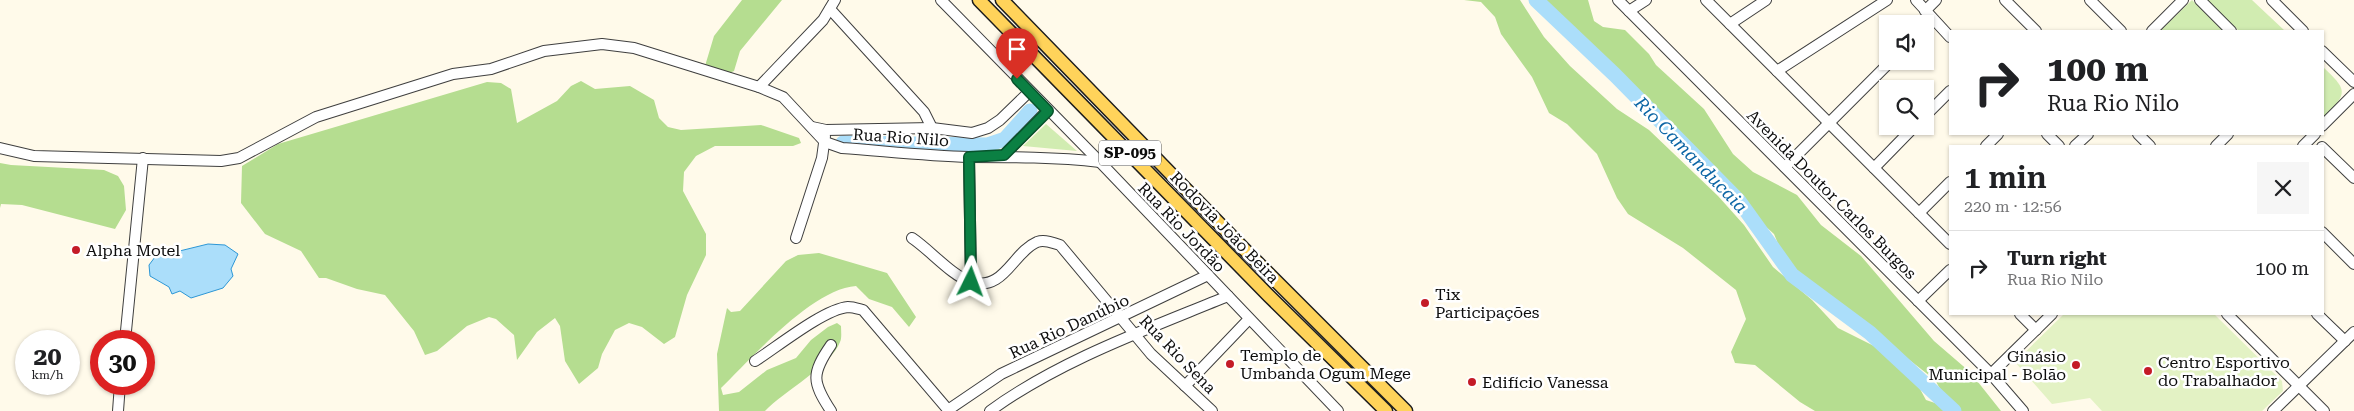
<!DOCTYPE html>
<html lang="en">
<head>
<meta charset="utf-8">
<style>
  body { margin:0; font-family:"Roboto Serif",serif; background:#f6f6f6; color:#202124; height:100vh; display:flex; flex-direction:column; font-size:19px; white-space:nowrap }
  * { box-sizing:border-box; margin:0 }
  p { font-size:16px; color:#757577 }
  .icon { flex:none; width:28px; height:28px; fill:none; stroke:currentColor; stroke-width:2; stroke-linecap:round; stroke-linejoin:round }
  .map { position:relative; flex:1; overflow:hidden }
  .details { position:absolute; left:1949px; top:145px; width:375px; height:170px; display:flex; flex-direction:column; background:#fff; border-radius:0px; box-shadow:0 1px 4px #0004 }
  .details>* { flex:none }
  .banner { position:absolute; left:1949px; top:30px; width:375px; height:105px; border-radius:0px; box-shadow:0 1px 4px #0004; background:#fff; color:#202124; overflow:hidden }
  .fabs { position:absolute; left:1879px; top:15px; display:grid; gap:10px }
  .fabs a { display:grid; place-items:center; width:55px; height:55px; border-radius:0px; background:#fff; box-shadow:0 1px 4px #0004; font-size:25px }
  .speed { position:absolute; left:15px; top:330px; display:flex; gap:10px; font-size:25px; font-weight:700; text-align:center }
  .speed>* { display:grid; place-content:center; width:65px; height:65px; border-radius:50%; background:#fff; box-shadow:0 1px 4px #0004; line-height:1 }
  .speed small { font-size:12px; font-weight:400 }
  .speed .limit { border:8px solid #d22; background:#fff; color:#111 }
  .pin { position:absolute; display:grid; place-items:center; width:42px; height:42px; color:#fff; margin:-51px -21px; border-radius:50% 50% 50% 0; rotate:-45deg; box-shadow:0 0 5px #0007 }
  .pin .icon { rotate:45deg }
  .me { position:absolute; width:55px; margin:-28px; rotate:3deg; stroke-linejoin:round; filter:drop-shadow(0 0 4px #0008) }
  .turn { display:flex; align-items:center; gap:18px; height:105px; padding:0 15px; font-size:22px }
  .turn .icon { width:65px; height:65px; stroke-width:2.5 }
  .turn b { display:block; font-size:35px; line-height:42px }
  .round { display:grid; place-items:center; flex:none; width:52px; height:52px; border-radius:0px; background:#f6f6f6 }
  .summary { display:flex; align-items:center; justify-content:space-between; height:85px; padding:0 15px }
  h1 { font-size:30px; font-weight:600; line-height:38px }
  ul { padding:0; list-style:none }
  li { display:flex; align-items:center; gap:15px; height:75px; padding:0 15px; border-top:1px solid #e0e0e0 }
  li div { flex:1 }
  li b { display:block; font-size:19px }
  li em { font-style:normal }
  .map>svg:first-child { display:block }
  .green { fill:#d1ecb1 }
  .forest { fill:#b5dd90 }
  .pitch { fill:#e3f2c4 }
  .water { fill:#abdefa; stroke:#2d97d6 }
  .lines { fill:none; stroke-linecap:round; stroke-linejoin:round }
  .river { stroke:#abdefa; stroke-width:15 }
  .minor-casing { stroke:#3f3f3f; stroke-width:12 }
  .major-casing { stroke:#1d1d1d; stroke-width:15 }
  .minor { stroke:#fff; stroke-width:10 }
  .major { stroke:#ffd35a; stroke-width:12 }
  .route-casing { stroke:#07532c; stroke-width:12 }
  .route { stroke:#0b8043; stroke-width:9 }
  .poi-dot { fill:#c41b27; stroke:#fff; stroke-width:2 }
  .labels { text-anchor:middle; stroke-width:5; stroke-linejoin:round; paint-order:stroke }
  .shield { fill:#fff; stroke:#555; stroke-width:1 }
  .shield-label { font-size:15px; font-weight:bold; fill:#0c0c0c }
  .street-label { font-size:16px; fill:#0c0c0c; stroke:#fff }
  .poi-label { font-size:16px; fill:#0c0c0c; stroke:#fff; text-anchor:start }
  .water-label { font-size:18px; font-style:italic; fill:#0d66a5; stroke:#fff }
</style>
</head>
<body>
<div class="map">
<svg width="2354" height="411" viewBox="0 0 2354 411">
  <rect width="100%" height="100%" fill="#fffaea"/>
  <!-- green -->
  <g class="green">
    <polygon points="2192,0 2223,31 2160,31"/>
    <polygon points="2207,0 2252,0 2285,31 2239,31"/>
    <path d="M2322 66C2347 90 2349 92 2324 117L2322 115Z"/>
    <polygon points="1046,124 1077,151 1023,146"/>
  </g>
  <!-- forest -->
  <g class="forest">
    <polygon points="742,0 782,0 740,51 734,71 725,75 705,66 714,36"/>
    <polygon points="1464,0 1520,0 1544,37 1570,66 1617,109 1649,130 1718,196 1744,225 1773,267 1812,300 1838,328 1884,351 1920,389 1926,400 1938,404 1942,392 1935,380 1833,300 1810,287 1801,278 1779,246 1774,234 1753,215 1653,105 1623,81 1577,35 1555,21 1536,0 1588,0 1594,21 1603,27 1625,30 1649,54 1656,65 1704,109 1733,154 1753,172 1797,195 1821,225 1861,256 1934,341 1970,372 2001,411 1815,411 1800,402 1755,365 1735,363 1731,352 1746,319 1736,290 1683,248 1628,214 1617,198 1597,154 1567,124 1549,113 1532,77 1501,34 1495,17 1481,2"/>
    <polygon points="581,81 595,89 630,86 654,100 659,118 668,127 681,130 761,125 799,138 801,143 793,146 715,146 696,156 684,172 683,191 706,234 706,255 687,295 675,337 664,344 642,327 629,323 615,330 602,354 598,368 579,384 565,361 560,326 555,318 537,332 517,360 514,335 496,319 489,317 467,326 437,351 425,355 414,331 385,295 357,289 326,278 319,278 301,251 265,234 241,203 242,166 278,144 487,82 501,83 511,89 517,123 557,101 571,86"/>
    <polygon points="0,163 11,165 104,170 118,176 124,186 126,210 115,229 22,205 1,204 0,208"/>
    <path d="M819 253 887 273 916 317 909 327 892 307 869 299 856 286C812 289 752 358 721 388L723 395 739 392 767 370 796 358 811 340 828 327 837 323 841 326C841 331 842 338 840 342 831 366 784 391 765 411H719L717 354 727 308 731 312 740 311 786 261 798 255Z"/>
  </g>
  <!-- pitch -->
  <polygon class="pitch" points="2064,314 2214,314 2282,381 2283,391 2262,411 2102,411 2090,398 2052,404 2015,362"/>
  <!-- water -->
  <polygon class="water" points="208,244 225,245 238,254 231,269 233,276 223,288 191,298 180,291 172,294 169,287 150,276 149,265 155,257"/>
  <g class="lines">
    <!-- river -->
    <g class="river">
      <polyline points="1536,0 1615,75 1739,201 1792,275 1870,333 1954,411"/>
      <polyline points="843,143 987,145 1005,139 1030,111"/>
    </g>
    <!-- minor casing -->
    <g class="minor-casing">
      <g id="minor">
        <polyline points="941,0 1100,162 1338,411"/>
        <polyline points="1618,0 1991,374 2023,411"/>
        <polyline points="1706,0 1950,244"/>
        <polyline points="1916,0 1950,37"/>
        <polyline points="2005,0 2036,31"/>
        <polyline points="2090,0 2121,31"/>
        <polyline points="2200,0 2231,31"/>
        <polyline points="2272,0 2303,31"/>
        <polyline points="830,9 924,112 932,128"/>
        <polyline points="1629,11 1646,0"/>
        <polyline points="1925,11 1936,0"/>
        <polyline points="1730,24 1766,0"/>
        <polyline points="1925,28 1933,20"/>
        <polyline points="2152,31 2183,0"/>
        <polyline points="2322,51 2354,82"/>
        <polyline points="1777,71 1887,0"/>
        <polyline points="759,87 823,20 835,0"/>
        <polyline points="1925,116 1950,91"/>
        <polyline points="2322,126 2354,94"/>
        <polyline points="812,127 826,130 932,128 972,133 988,128 1000,120 1029,92"/>
        <polyline points="2047,134 2059,146"/>
        <polyline points="2138,134 2150,146"/>
        <polyline points="1986,146 1998,134"/>
        <polyline points="2075,146 2088,134"/>
        <polyline points="2216,146 2228,134"/>
        <polyline points="2303,146 2315,134"/>
        <polyline points="2322,147 2354,178"/>
        <path d="M0 148 34 156 221 161 239 158 316 117 453 74 491 69 544 51 602 44 634 48 759 87 783 97 825 142 842 148C884 151 927 156 969 157 1013 157 1055 157 1100 162"/>
        <polyline points="1004,155 1047,111"/>
        <polyline points="969,157 971,282"/>
        <polyline points="1785,167 1891,61"/>
        <polyline points="1874,168 1915,126"/>
        <polyline points="1919,213 1950,182"/>
        <polyline points="2322,232 2354,264"/>
        <polyline points="796,238 822,158 825,136"/>
        <path d="M912 238C930 250 952 276 971 282 1004 292 1013 252 1037 242 1045 239 1052 243 1060 245L1151 354 1212 411"/>
        <polyline points="1918,301 1950,270"/>
        <polyline points="2020,314 2036,330"/>
        <polyline points="2227,314 2324,411"/>
        <polyline points="2317,314 2345,341"/>
        <polyline points="125,341 143,158"/>
        <path d="M831 345C811 374 812 382 831 411"/>
        <path d="M755 361C777 347 824 309 848 307 853 307 859 309 863 310L949 411"/>
        <polyline points="1991,374 2052,314"/>
        <polyline points="1185,386 1249,319"/>
        <polyline points="948,410 1001,374 1208,275"/>
        <polyline points="118,411 120,384"/>
        <path d="M990 411C1060 360 1148 329 1228 296"/>
        <polyline points="2273,411 2354,332"/>
      </g>
    </g>
    <!-- major casing -->
    <g class="major-casing">
      <g id="major">
        <polyline points="979,0 1269,296 1386,411"/>
        <polyline points="1002,0 1244,249 1406,411"/>
      </g>
    </g>
    <!-- minor -->
    <use href="#minor" class="minor"/>
    <!-- major -->
    <use href="#major" class="major"/>
  </g>
  <g class="lines">
    <!-- route casing -->
    <g class="route-casing">
      <polyline id="route" points="971,282 969,157 1004,155 1048,111 1017,79"/>
    </g>
    <!-- route -->
    <use href="#route" class="route"/>
  </g>
  <!-- markers -->
  <g class="poi-dot">
    <circle cx="76" cy="250" r="5"/>
    <circle cx="1425" cy="303" r="5"/>
    <circle cx="1230" cy="364" r="5"/>
    <circle cx="2076" cy="365" r="5"/>
    <circle cx="2148" cy="371" r="5"/>
    <circle cx="1472" cy="382" r="5"/>
  </g>
  <g class="labels">
    <!-- shield labels -->
    <rect class="shield" x="1099" y="140.5" width="62" height="25" rx="4"/>
    <g class="shield-label">
      <text x="1130" y="158">SP-095</text>
    </g>
    <!-- street labels -->
    <g class="street-label">
      <text transform="translate(901 137) rotate(4)" y="6">Rua Rio Nilo</text>
      <text transform="translate(1832 194) rotate(45)" y="6">Avenida Doutor Carlos Burgos</text>
      <text transform="translate(1182 227) rotate(46)" y="6">Rua Rio Jordão</text>
      <text transform="translate(1225 227) rotate(46)" y="6">Rodovia João Beira</text>
      <text transform="translate(1069 326) rotate(-25)" y="6">Rua Rio Danúbio</text>
      <text transform="translate(1178 354) rotate(46)" y="6">Rua Rio Sena</text>
    </g>
    <!-- poi labels -->
    <g class="poi-label">
      <text x="86" y="256">Alpha Motel</text>
      <text x="1435" y="300">Tix<tspan x="1435" dy="18">Participações</tspan></text>
      <text x="1240" y="361">Templo de<tspan x="1240" dy="18">Umbanda Ogum Mege</tspan></text>
      <text x="2066" y="362" text-anchor="end">Ginásio<tspan x="2066" dy="18">Municipal - Bolão</tspan></text>
      <text x="2158" y="368">Centro Esportivo<tspan x="2158" dy="18">do Trabalhador</tspan></text>
      <text x="1482" y="388">Edifício Vanessa</text>
    </g>
    <!-- water labels -->
    <g class="water-label">
      <text transform="translate(1691 155) rotate(46)" y="6">Rio Camanducaia</text>
    </g>
  </g>
</svg>
<div class="fabs">
<a><svg class="icon" aria-label="sound" viewBox="0 0 24 24"><path d="M4 9h4l5-4v14l-5-4H4zM17 9q2 3 0 6"/></svg></a>
<a><svg class="icon" aria-label="search" viewBox="0 0 24 24"><circle cx="10" cy="10" r="6"/><path d="M15 15l6 6"/></svg></a>
</div>
<div class="speed"><div>20<small>km/h</small></div><div class="limit">30</div></div>
<div class="pin" style="left:1017px;top:79px;background:#d93025"><svg class="icon" aria-label="arrive" viewBox="0 0 24 24"><path d="M6 21V4h12l-3 4 3 4H6"/></svg></div>
<svg class="me" style="left:971px;top:282px" viewBox="-20 -20 40 40"><path d="M0-17L14 15 0 8-14 15z" fill="#0b8043" stroke="#fff" stroke-width="4"/></svg>
<div class="banner">
<div class="turn"><svg class="icon" aria-label="right" viewBox="0 0 24 24"><path d="M7 20v-9h11M14 6l5 5-5 5"/></svg><div><b>100 m</b>Rua Rio Nilo</div></div>
</div>
<section class="details">
<div class="summary"><div><h1>1 min</h1><p>220 m · 12:56</p></div><a class="round"><svg class="icon" aria-label="close" viewBox="0 0 24 24"><path d="M6 6l12 12M18 6L6 18"/></svg></a></div>
<ul>
<li><svg class="icon" aria-label="right" viewBox="0 0 24 24"><path d="M7 20v-9h11M14 6l5 5-5 5"/></svg><div><b>Turn right</b><p>Rua Rio Nilo</p></div><em>100 m</em></li>
</ul>
</section>
</div>
</body>
</html>
